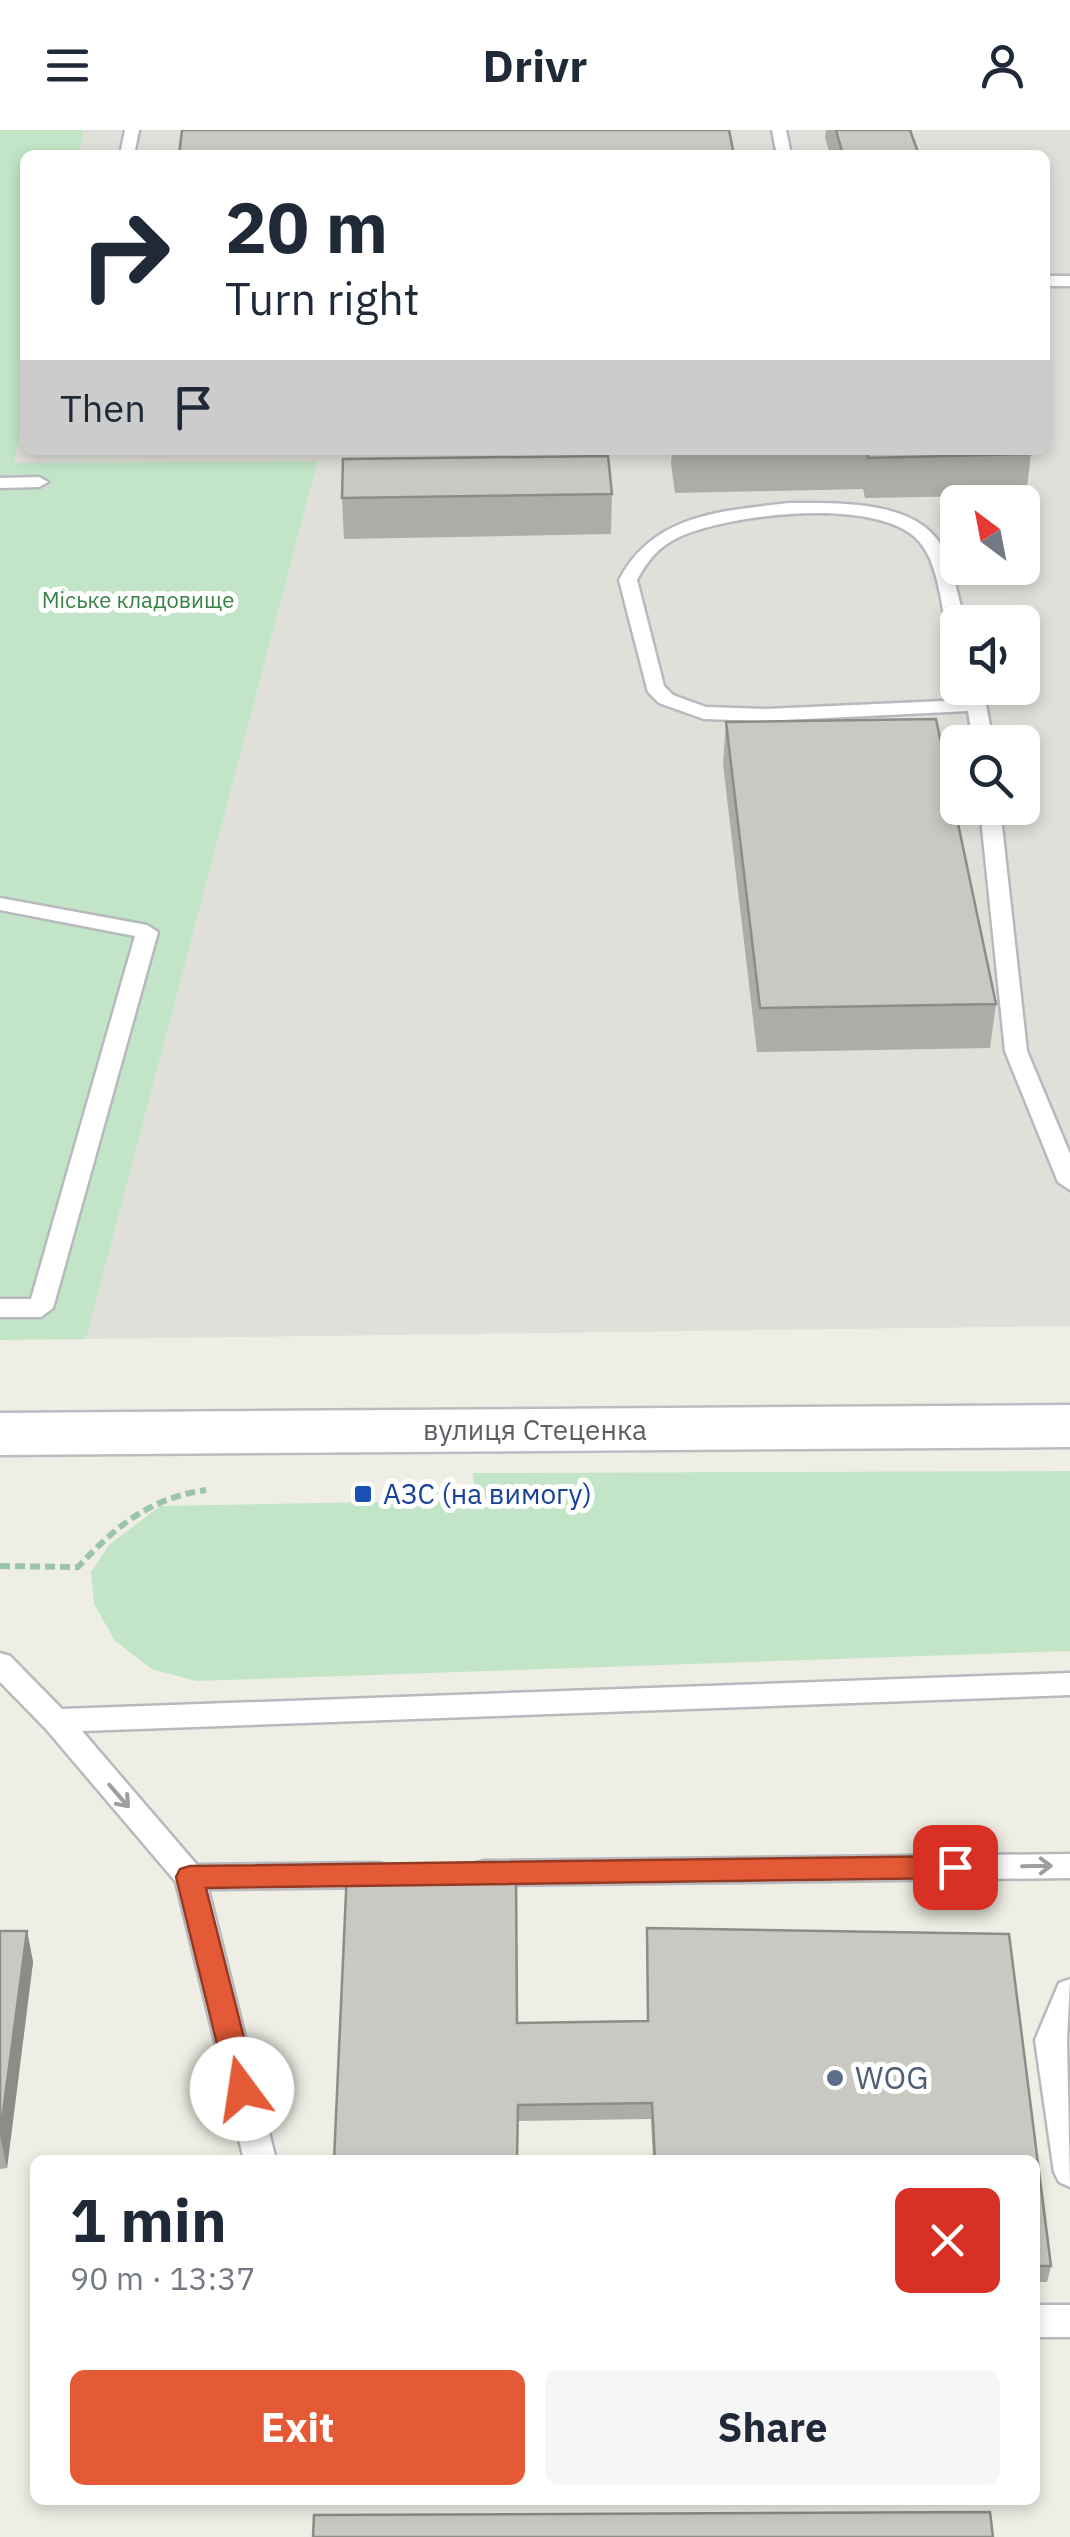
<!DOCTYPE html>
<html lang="en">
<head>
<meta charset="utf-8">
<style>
  body { margin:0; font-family:"IBM Plex Sans",sans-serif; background:#f6f6f7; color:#1f2937; height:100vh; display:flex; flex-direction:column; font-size:38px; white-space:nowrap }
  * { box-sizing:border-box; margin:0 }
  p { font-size:32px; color:#747a83 }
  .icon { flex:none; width:55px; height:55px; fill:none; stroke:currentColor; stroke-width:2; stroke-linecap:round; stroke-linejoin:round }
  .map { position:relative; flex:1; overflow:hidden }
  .drawer { position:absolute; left:30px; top:2025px; width:1010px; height:350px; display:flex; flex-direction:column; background:#fff; border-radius:15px; box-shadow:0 5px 15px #0003 }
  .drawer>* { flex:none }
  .top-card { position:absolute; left:20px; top:20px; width:1030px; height:305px; border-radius:15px; box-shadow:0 5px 15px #0003; background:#fff; color:#1f2937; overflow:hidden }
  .needle { width:65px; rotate:328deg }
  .buttons { position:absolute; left:940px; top:355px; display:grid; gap:20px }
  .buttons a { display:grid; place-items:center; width:100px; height:100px; border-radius:15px; background:#fff; box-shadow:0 5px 15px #0003; font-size:50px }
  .pin { position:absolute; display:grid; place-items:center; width:85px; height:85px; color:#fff; margin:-42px; border-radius:20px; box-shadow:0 5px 15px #0006 }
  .me { position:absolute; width:110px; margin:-55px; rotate:346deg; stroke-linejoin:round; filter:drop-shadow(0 0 8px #0008) }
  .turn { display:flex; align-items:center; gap:35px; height:210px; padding:0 40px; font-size:45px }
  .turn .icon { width:130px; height:130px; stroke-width:2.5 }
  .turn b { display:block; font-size:70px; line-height:85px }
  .then { display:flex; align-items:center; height:95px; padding:0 40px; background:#0003; gap:20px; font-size:38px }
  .round { display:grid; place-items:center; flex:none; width:105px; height:105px; border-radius:15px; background:#f6f6f7 }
  .head { display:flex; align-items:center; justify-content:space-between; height:170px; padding:0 40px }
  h1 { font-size:60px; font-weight:800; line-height:75px }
  .button { display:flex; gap:20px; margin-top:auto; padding:20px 40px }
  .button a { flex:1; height:115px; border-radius:15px; background:#e45a36; color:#fff; font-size:40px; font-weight:800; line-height:115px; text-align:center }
  .button a+a { background:#f6f6f7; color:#1f2937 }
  header { display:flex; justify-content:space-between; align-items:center; height:130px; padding:0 40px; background:#fff; font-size:45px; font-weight:800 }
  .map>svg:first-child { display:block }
  .industrial { fill:#e0dfd9; fill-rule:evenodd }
  .green { fill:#c2e5c7 }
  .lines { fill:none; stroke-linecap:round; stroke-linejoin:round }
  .lane-casing { stroke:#b7b9be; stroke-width:5 }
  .secondary-casing { stroke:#babcc2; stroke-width:5 }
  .path { stroke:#9ac4ac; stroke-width:6; stroke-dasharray:10 5; stroke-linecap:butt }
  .lane { fill:#fff; fill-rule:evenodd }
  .secondary { fill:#fff; fill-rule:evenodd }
  .wall { fill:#aeaca7 }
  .shaded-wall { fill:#8d8c88 }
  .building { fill:#cac8c2; stroke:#8d8c88; stroke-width:2.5 }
  .oneway { stroke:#9e9fa3 }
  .route { fill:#e45a36; stroke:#943a23; stroke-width:2.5 }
  .transit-dot { fill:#1a4fb4; stroke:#fff; stroke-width:4 }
  .service-dot { fill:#5c6f8a; stroke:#fff; stroke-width:4 }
  .labels { text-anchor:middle; stroke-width:10; stroke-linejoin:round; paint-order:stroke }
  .far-park-label { font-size:22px; fill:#378244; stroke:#fff }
  .street-label { font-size:28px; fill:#5d5f65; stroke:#fff }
  .transit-label { font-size:28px; fill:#164399; stroke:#fff; text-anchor:start }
  .near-service-label { font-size:32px; fill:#4e5e75; stroke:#fff; text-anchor:start }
</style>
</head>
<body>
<header><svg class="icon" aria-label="menu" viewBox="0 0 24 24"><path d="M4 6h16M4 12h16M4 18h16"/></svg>Drivr<svg class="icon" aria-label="person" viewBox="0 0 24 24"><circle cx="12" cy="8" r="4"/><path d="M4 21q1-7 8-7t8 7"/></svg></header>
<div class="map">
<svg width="1070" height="2407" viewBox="0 0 1070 2407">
  <rect width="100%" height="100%" fill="#efeee5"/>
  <!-- industrial -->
  <path class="industrial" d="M84 0H1070V1196L86 1209 318 332 14 333 25 281V320H1045V25H79ZM958 372H1022V438H958ZM958 492H1022V558H958ZM958 612H1022V678H958Z"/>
  <!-- green -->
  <g class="green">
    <polygon points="0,0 84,0 79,25 25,25 25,281 14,333 318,331 86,1209 0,1210"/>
    <polygon points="1070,1341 1070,1521 196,1551 152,1539 115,1511 94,1474 91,1442 109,1415 160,1376 475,1370 473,1343"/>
  </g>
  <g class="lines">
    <!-- lane casing -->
    <g class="lane-casing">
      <g id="lane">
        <polygon points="125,0 139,0 134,25 120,25"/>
        <polygon points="772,0 786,0 791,25 777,25"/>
        <rect x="1045" y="146" width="25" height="10"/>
        <polygon points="0,348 39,347 48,352 39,357 0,358"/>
        <path d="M789 373C835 373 916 369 942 417 954 440 958 468 965 492H958V509L948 503C941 476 939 438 922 415 886 364 728 384 679 407 658 417 648 430 637 450L664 556 673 565 706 577 766 579 966 570 965 558H983L993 612H973L968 581 766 591 704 589 659 573 648 562 619 450C653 384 722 381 789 373Z"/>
        <polygon points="980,678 1000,678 1027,921 1070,1024 1070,1060 1058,1052 1005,921"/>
        <polygon points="0,768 147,795 158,802 53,1178 41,1187 0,1187 0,1169 31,1169 135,806 0,780"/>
        <polygon points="0,1523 10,1526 62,1579 1070,1543 1070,1565 82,1601 197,1735 379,1733 389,1736 394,1745 389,1754 379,1757 208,1759 276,2030 244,2030 176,1752 46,1599 0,1552"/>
        <polygon points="1070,1724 1070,1748 484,1755 474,1752 469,1743 474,1734 484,1731"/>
        <polygon points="1070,1849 1067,1910 1070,2057 1059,2052 1054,2042 1035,1910 1059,1853"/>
        <rect x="1035" y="2175" width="35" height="32"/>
      </g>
    </g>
    <!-- secondary casing -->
    <g class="secondary-casing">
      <polygon id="secondary" points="1070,1275 1070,1317 0,1325 0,1283"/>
    </g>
    <!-- path -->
    <path class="path" d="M0 1436 78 1437C116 1396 150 1368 206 1360"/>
    <!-- lane -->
    <use href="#lane" class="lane"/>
    <!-- secondary -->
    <use href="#secondary" class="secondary"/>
  </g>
  <!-- wall -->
  <g class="wall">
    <polygon points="826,0 836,0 919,25 830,25 825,7"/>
    <polygon points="672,320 1030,320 1031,324 1026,365 865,368 863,359 675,363 671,334"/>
    <polygon points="612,364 611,404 344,409 342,368"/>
    <polygon points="726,592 996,874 990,918 757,922 723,634"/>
    <polygon points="516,1740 517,1893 647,1891 647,1798 1009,1804 1051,2136 1047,2152 1035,2152 1035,2030 653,2030 651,1989 518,1991 518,2030 334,2030 347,1741"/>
    <polygon points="0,1801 27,1801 33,1832 7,2038 0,2039"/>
  </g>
  <!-- shaded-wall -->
  <polygon class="shaded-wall" points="27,1801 33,1832 7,2038 0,2005"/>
  <!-- building -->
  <g class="building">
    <polygon points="182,0 729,0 734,25 179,25"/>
    <polygon points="836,0 910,0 919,25 843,25"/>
    <polygon points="676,320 817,320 677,323"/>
    <polygon points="867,320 1030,320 1031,324 868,328"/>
    <polygon points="608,326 612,364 342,368 343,329"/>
    <polygon points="936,589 996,874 760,878 726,592"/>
    <polygon points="516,1740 517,1893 648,1891 647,1798 1009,1804 1051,2136 1035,2136 1035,2030 655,2030 652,1973 518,1975 517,2030 334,2030 347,1741"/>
    <polygon points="0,1801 27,1801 0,2005"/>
    <polygon points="990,2382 993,2407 313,2407 314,2385"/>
  </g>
  <!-- one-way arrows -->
  <defs><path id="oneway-shaft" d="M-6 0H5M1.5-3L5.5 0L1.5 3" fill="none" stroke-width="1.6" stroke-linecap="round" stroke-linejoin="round" transform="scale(2.5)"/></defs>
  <g class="oneway">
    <use href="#oneway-shaft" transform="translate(119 1666) rotate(49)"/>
    <use href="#oneway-shaft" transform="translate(1037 1736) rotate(-1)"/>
  </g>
  <!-- route -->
  <polygon class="route" points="955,1726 965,1729 969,1737 965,1745 955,1748 206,1758 257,1959 252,1968 242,1972 232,1968 228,1959 176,1747 180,1739 190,1736"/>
  <!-- markers -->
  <rect class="transit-dot" x="353" y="1354" width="20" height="20" rx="5"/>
  <circle class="service-dot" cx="835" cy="1948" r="10"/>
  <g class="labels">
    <!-- far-park labels -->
    <g class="far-park-label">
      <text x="138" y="478">Міське кладовище</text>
    </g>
    <!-- street labels -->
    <g class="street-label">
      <text x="535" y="1310">вулиця Стеценка</text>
    </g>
    <!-- transit labels -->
    <g class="transit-label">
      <text x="383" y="1374">АЗС (на вимогу)</text>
    </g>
    <!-- near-service labels -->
    <g class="near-service-label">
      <text x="855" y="1959">WOG</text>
    </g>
  </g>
</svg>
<div class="buttons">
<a><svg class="needle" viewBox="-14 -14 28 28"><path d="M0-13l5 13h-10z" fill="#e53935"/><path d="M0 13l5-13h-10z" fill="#747a83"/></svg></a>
<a><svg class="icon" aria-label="sound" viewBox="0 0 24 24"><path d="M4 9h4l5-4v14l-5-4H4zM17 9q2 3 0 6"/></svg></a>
<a><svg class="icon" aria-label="search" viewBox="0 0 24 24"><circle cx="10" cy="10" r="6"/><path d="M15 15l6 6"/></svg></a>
</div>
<div class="pin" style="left:955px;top:1737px;background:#d93025"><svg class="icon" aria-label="arrive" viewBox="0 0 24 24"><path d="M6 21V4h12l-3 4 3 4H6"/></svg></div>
<svg class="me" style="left:242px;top:1959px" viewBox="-20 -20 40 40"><circle r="19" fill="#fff"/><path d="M0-13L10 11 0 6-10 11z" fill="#e45a36"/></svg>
<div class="top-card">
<div class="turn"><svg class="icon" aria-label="right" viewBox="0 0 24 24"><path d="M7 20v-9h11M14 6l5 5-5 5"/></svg><div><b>20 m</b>Turn right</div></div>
<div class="then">Then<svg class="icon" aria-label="arrive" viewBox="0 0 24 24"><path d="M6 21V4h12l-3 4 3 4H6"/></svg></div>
</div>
<section class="drawer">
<div class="head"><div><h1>1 min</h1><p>90 m · 13:37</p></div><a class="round" style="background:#d93025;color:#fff"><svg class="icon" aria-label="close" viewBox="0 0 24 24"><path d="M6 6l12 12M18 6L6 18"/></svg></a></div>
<div class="button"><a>Exit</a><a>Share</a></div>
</section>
</div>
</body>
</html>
